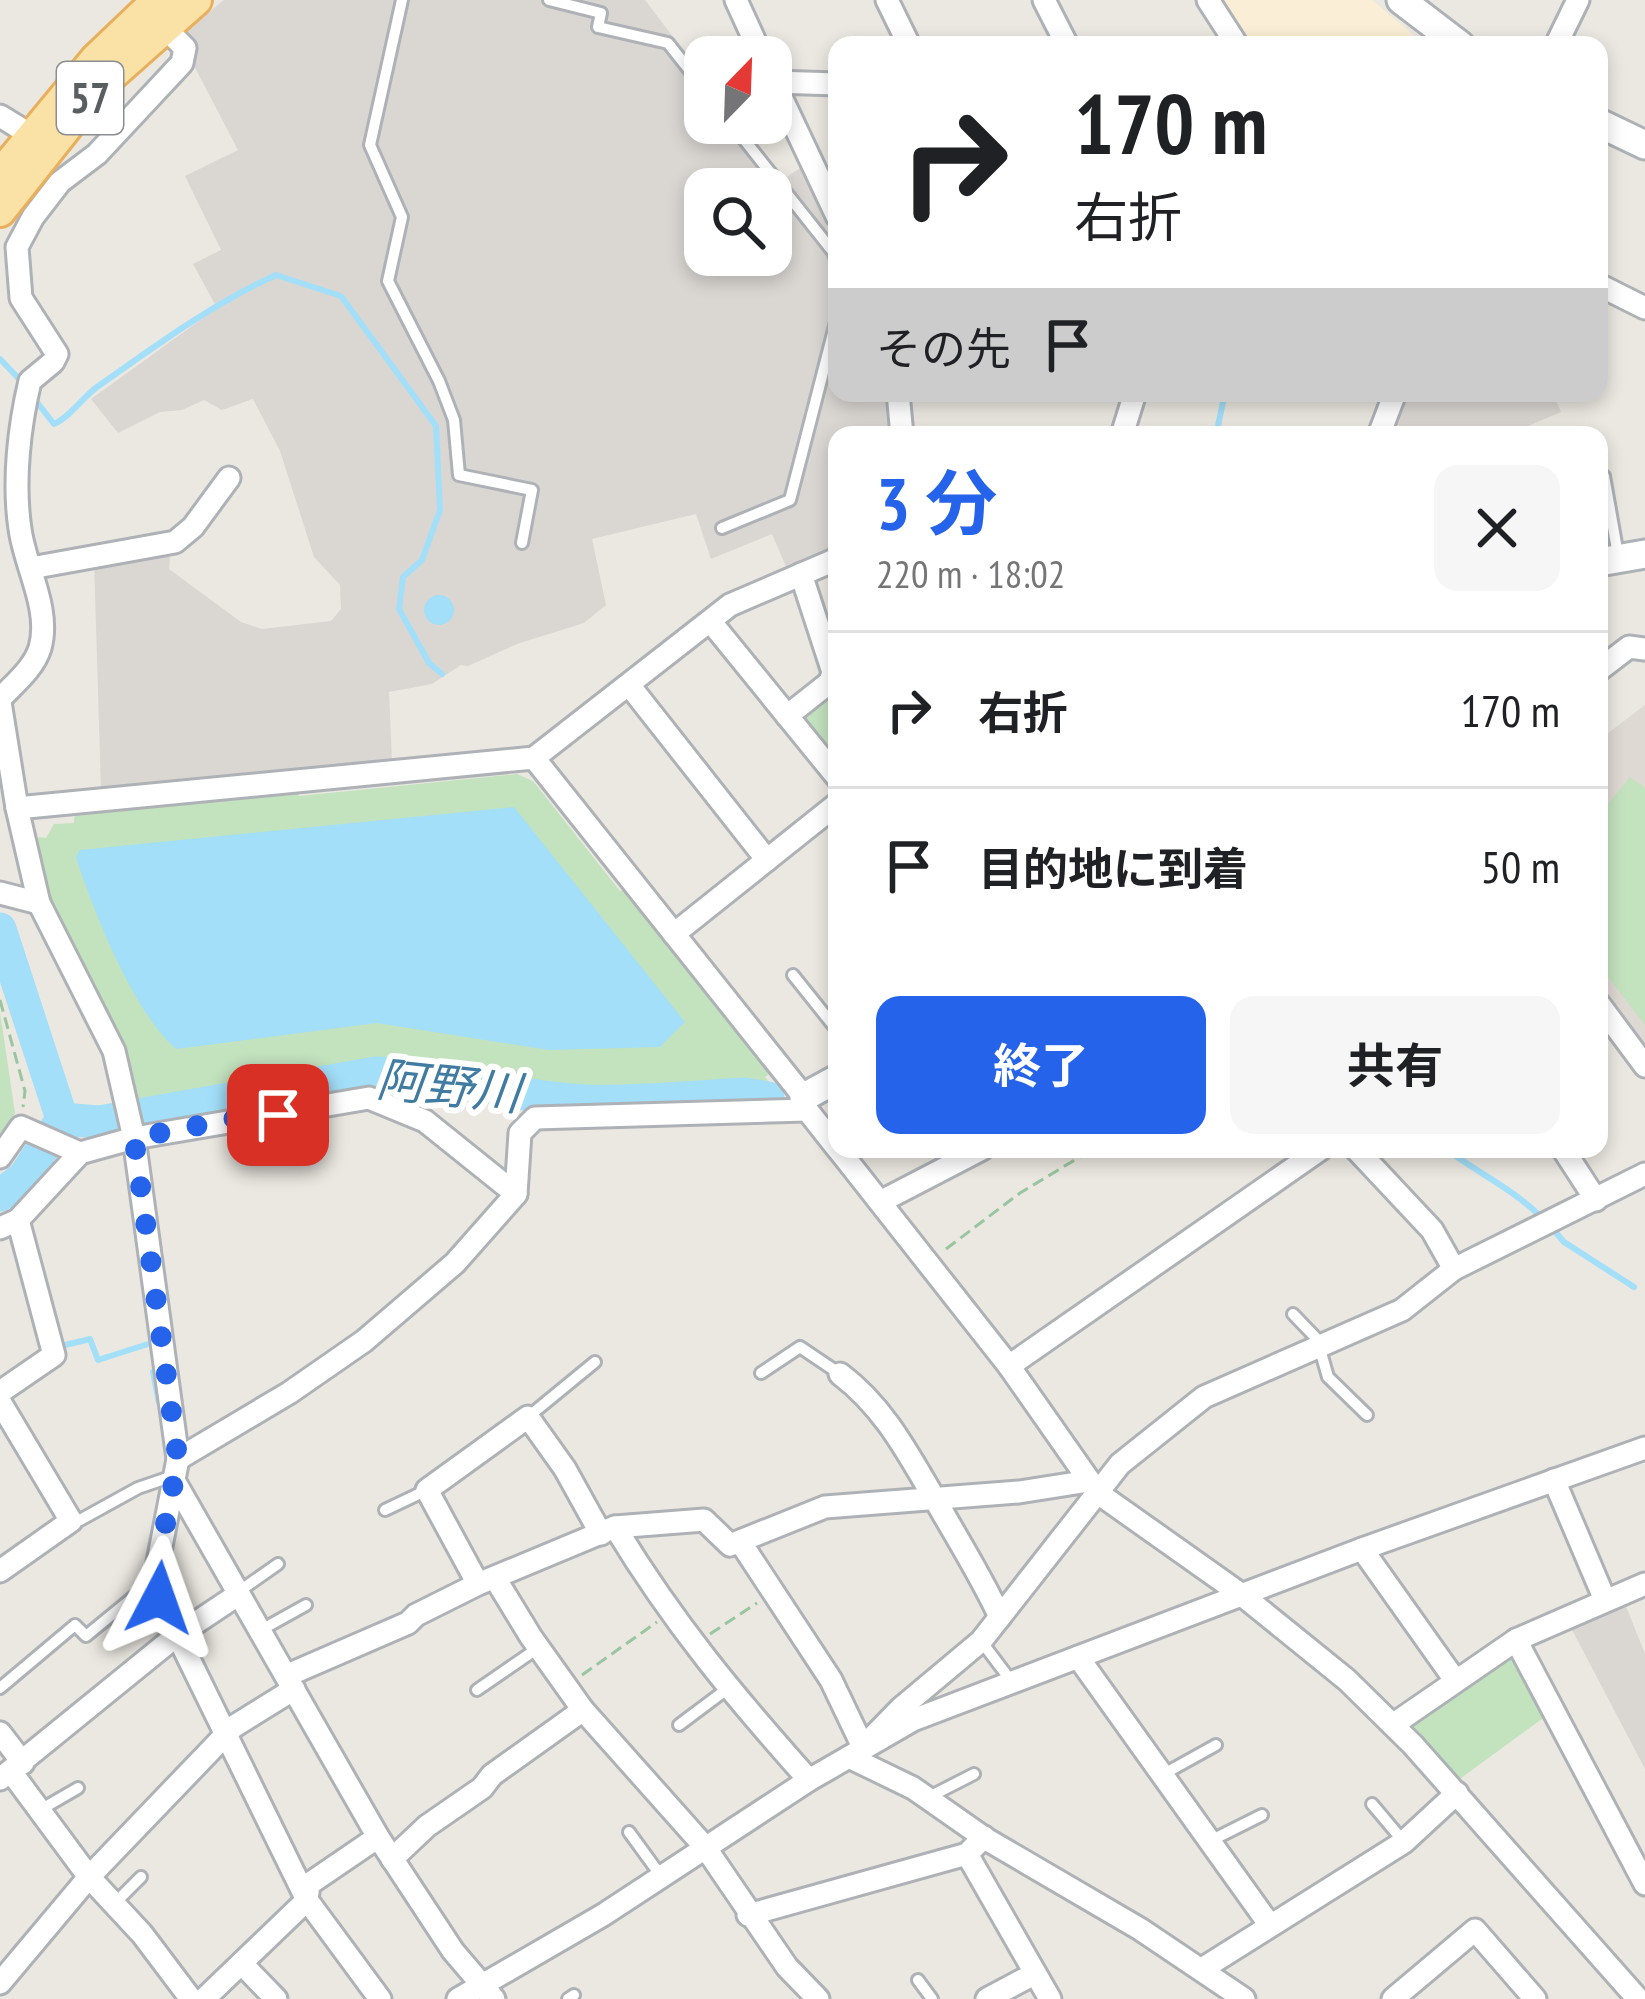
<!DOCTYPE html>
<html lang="ja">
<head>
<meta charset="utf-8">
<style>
  body { margin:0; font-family:"PT Sans Narrow","Noto Sans JP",sans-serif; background:#f6f6f6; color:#202124; height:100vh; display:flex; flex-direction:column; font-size:45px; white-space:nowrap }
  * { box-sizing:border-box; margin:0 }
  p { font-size:39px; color:#757577 }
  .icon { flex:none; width:66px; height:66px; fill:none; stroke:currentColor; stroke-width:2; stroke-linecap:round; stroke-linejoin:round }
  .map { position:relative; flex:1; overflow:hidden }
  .details { position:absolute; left:828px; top:426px; width:780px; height:732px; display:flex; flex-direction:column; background:#fff; border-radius:24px; box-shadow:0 6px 18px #0003 }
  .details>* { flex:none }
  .guide { position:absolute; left:828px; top:36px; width:780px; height:366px; border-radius:24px; box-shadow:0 6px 18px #0003; background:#fff; color:#202124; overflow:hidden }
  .needle { width:78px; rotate:23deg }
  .fabs { position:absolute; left:684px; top:36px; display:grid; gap:24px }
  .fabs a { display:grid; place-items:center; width:108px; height:108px; border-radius:24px; background:#fff; box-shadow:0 6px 18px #0003; font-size:60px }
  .pin { position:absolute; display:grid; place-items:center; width:102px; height:102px; color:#fff; margin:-51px; border-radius:24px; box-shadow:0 6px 18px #0006 }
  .me { position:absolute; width:132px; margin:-66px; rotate:4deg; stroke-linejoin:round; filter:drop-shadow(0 0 9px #0008) }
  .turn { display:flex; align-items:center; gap:42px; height:252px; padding:0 48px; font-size:54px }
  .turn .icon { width:156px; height:156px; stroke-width:2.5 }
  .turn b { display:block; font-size:84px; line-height:102px }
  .then { display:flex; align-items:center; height:114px; padding:0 48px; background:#0003; gap:24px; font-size:45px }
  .round { display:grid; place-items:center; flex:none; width:126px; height:126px; border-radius:24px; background:#f6f6f6 }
  .headline { display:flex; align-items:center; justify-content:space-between; height:204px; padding:0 48px }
  h1 { font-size:72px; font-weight:700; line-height:90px; color:#2563eb }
  .primary-button { display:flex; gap:24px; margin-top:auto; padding:24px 48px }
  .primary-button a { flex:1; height:138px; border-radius:24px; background:#2563eb; color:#fff; font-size:48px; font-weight:700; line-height:138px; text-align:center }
  .primary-button a+a { background:#f6f6f6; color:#202124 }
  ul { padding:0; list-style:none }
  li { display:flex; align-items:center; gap:36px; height:156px; padding:0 48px; border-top:3px solid #e0e0e0 }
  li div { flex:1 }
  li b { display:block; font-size:45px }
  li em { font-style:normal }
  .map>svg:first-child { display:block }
  .commercial { fill:#fbeed6 }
  .industrial { fill:#dad7d3; fill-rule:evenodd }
  .education { fill:#ded9d2 }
  .green { fill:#c3e2be }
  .water { fill:#a3dff9 }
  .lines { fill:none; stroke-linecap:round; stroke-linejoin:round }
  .stream { stroke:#a3dff9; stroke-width:6 }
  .river { stroke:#a3dff9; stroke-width:33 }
  .lane-casing { stroke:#aeb2b6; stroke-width:16 }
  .street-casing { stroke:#aeb2b6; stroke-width:27 }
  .secondary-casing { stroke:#adb2b6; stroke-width:33 }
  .primary-casing { stroke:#e8af5d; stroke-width:36 }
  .path { stroke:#99c5a0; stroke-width:3; stroke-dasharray:12 6; stroke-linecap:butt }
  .lane { stroke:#fff; stroke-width:10 }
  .street { stroke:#fff; stroke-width:21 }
  .secondary { stroke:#fff; stroke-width:27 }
  .primary { stroke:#fae2a7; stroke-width:30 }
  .route { stroke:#2563eb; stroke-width:21; stroke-dasharray:0 37.8 }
  .labels { text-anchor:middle; stroke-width:12; stroke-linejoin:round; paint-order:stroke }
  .shield { fill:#fff; stroke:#8b8e90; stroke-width:3 }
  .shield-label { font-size:42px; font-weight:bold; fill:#595e61 }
  .water-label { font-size:48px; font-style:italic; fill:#407ba1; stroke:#fff }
</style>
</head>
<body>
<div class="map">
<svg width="1645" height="1999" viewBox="0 0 1645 1999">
  <rect width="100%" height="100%" fill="#ebe8e1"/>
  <!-- commercial -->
  <polygon class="commercial" points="1217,0 1372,0 1425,45 1247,45"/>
  <!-- industrial -->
  <g class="industrial">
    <path d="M224 0H645L705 79V123H740L784 179 800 168 837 247V393H890L893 433 837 435V452L830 455 837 474V550L787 569 772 534 711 559 696 514 592 539 606 605 584 623 517 644 468 666 461 665 432 684 389 692 392 761 101 790 94 561 159 553 170 557 169 569 241 622 262 629 331 621 341 609 340 585 314 557 280 451 253 399 222 410 204 400 182 410 160 412 118 433 91 399 217 308 193 264 221 250 185 176 238 150 190 58 182 34ZM705 189H771V255H705Z"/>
    <polygon points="1407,393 1553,393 1561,412 1507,435 1388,435"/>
    <polygon points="1624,1601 1645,1654 1645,1769 1569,1624"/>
  </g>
  <!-- education -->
  <polygon class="education" points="1645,705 1645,1058 1599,994 1599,740"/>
  <!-- green -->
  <g class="green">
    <polygon points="837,685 837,769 800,723 801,712"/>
    <polygon points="517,774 533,781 620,891 629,888 774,1070 765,1077 771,1084 577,1093 401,1064 361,1064 138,1103 127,1048 54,911 36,843 39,837 46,838 54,824 74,823 75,810 296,787 299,796"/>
    <polygon points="1630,777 1645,788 1645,1025 1599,965 1599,815"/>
    <polygon points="0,1012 15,1113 0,1146"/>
    <polygon points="1507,1653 1515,1655 1546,1716 1457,1781 1411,1730 1413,1721"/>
  </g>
  <!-- water -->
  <g class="water">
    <circle cx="439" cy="610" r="15"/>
    <path d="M514 807 685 1022 660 1047 549 1050 377 1023 176 1049C134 1013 93 911 76 857L80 850Z"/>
  </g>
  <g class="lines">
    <!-- stream -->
    <g class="stream">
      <polyline points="0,359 21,381"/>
      <path d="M36 401 54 424C70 417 82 398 97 387 157 345 209 306 276 275L341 296 436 426 440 510 422 560 403 577 399 609 429 663 442 674"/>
      <polyline points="1216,435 1225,393"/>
      <path d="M1446 1149C1478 1173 1511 1188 1539 1215"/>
      <polyline points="5,1192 14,1205"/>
      <polyline points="1551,1227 1564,1242 1634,1287"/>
      <polyline points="61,1346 90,1339 98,1360 148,1344"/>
      <polyline points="153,1372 159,1403"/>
    </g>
    <!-- river -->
    <g class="river">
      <polyline points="0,929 62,1119"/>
      <path d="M62 1119 99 1122 376 1073C447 1074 515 1098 586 1101 638 1103 692 1097 744 1094L768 1098"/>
      <polyline points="0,1195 24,1177 62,1119"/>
    </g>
    <!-- lane casing -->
    <g class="lane-casing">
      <g id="lane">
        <polyline points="402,0 370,145 402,217 388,281 439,381 454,420 459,475 532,490 522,543"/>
        <polyline points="549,0 601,13 598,27 668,43 705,90"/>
        <polyline points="731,123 834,253 837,264"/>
        <polyline points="1604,476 1618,555"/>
        <polyline points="722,528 790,500 837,318"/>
        <polyline points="793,975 837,1030"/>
        <polyline points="1293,1314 1317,1339 1328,1377 1367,1415"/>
        <polyline points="761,1373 800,1347 840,1374"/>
        <polyline points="528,1417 595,1362"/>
        <polyline points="385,1510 427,1490"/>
        <polyline points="71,1521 80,1520 138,1488 176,1475"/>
        <polyline points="238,1592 278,1564"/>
        <polyline points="261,1630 306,1605"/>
        <polyline points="981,1641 1012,1682"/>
        <polyline points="0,1688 75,1625 86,1636 147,1586 155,1584"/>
        <polyline points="477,1690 538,1648"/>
        <polyline points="679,1725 727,1689"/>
        <polyline points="1162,1775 1216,1745"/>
        <polyline points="929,1797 974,1774"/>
        <polyline points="1372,1804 1404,1842"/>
        <polyline points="40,1810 78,1788"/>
        <polyline points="629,1832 661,1876"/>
        <polyline points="1210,1841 1262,1815"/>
        <polyline points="114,1904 141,1877"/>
        <polyline points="918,1980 932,1999"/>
        <polyline points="568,1999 574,1995"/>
      </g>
    </g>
    <!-- street casing -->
    <g class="street-casing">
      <g id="street">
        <polyline points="736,0 762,57"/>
        <polyline points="887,0 909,45"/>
        <polyline points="1044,0 1067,45"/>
        <polyline points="1208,0 1237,45"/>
        <polyline points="1556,45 1578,0"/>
        <polyline points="771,76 837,216"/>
        <polyline points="774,82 837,84"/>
        <polyline points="0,116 31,135"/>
        <polyline points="1599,285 1645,308"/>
        <polyline points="898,393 902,435"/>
        <polyline points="1122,435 1135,393"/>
        <polyline points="1379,435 1395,393"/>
        <polyline points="31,568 175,542 193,527 229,478"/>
        <polyline points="711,622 837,777"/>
        <polyline points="1599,670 1629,647 1645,649"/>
        <polyline points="629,685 767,860"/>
        <path d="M0 699C14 684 34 668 40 648 51 609 25 567 20 529 13 482 19 427 30 381L53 362 57 354 21 298 17 247 33 217 60 182 97 154 182 63 185 48 163 26"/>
        <polyline points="0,702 17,808 39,903 114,1051 134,1138 178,1459 157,1567 159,1598 307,1900 380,1999"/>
        <polyline points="787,716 830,682 833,672 801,574"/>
        <polyline points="534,758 730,605 837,559"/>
        <polyline points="17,808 534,758 804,1097 807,1110 837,1148"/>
        <polyline points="0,893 39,903"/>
        <polyline points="674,934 837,804"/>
        <polyline points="1599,1004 1645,1066"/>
        <polyline points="838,1149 1009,1366 1098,1493 1242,1595 1347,1680 1413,1745 1638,1999"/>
        <polyline points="1356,1149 1432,1230 1454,1269"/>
        <polyline points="1563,1149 1596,1200"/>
        <polyline points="0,1157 21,1127 80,1153"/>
        <polyline points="880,1202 982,1149"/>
        <polyline points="0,1228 18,1220 80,1153 134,1138 369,1098 425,1121 516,1194"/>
        <polyline points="1009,1366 1321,1149"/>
        <path d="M840 1374C885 1408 908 1454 936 1501 958 1540 981 1576 1000 1617"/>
        <polyline points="0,1392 54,1355 18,1220"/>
        <polyline points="0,1402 71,1521 0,1571"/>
        <polyline points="178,1459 289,1393 364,1341 455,1263 516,1194 520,1133 535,1118 807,1110"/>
        <polyline points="1554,1480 1605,1600"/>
        <polyline points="176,1484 378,1837 453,1951 494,1999"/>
        <path d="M615 1527C674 1624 734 1696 809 1780"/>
        <polyline points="741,1543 831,1680 863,1747 901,1708 981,1641 1120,1464 1204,1397 1402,1310 1454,1269 1645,1174"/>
        <polyline points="1362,1549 1455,1680"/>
        <polyline points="495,1578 531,1637 583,1710 705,1847 787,1967 818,1999"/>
        <polyline points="478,1584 427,1490 528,1417 565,1469 601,1534"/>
        <polyline points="1516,1640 1645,1884"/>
        <polyline points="1078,1657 1269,1924"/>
        <polyline points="288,1675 408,1623 416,1615 478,1584 615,1527 704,1520 730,1545 825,1507 1019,1492 1089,1481"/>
        <polyline points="1394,1724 1516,1640 1645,1584"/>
        <polyline points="0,1733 23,1763"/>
        <polyline points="849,1757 913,1788 986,1839 1140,1929 1244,1999"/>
        <polyline points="12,1773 89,1877 142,1934 191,1999"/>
        <polyline points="0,1779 176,1636 239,1594"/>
        <polyline points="967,1854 1050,1999"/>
        <polyline points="392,1859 427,1826 482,1788 492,1775 583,1710"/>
        <polyline points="748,1915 967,1854 984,1837"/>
        <polyline points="242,1964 276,1999"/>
        <polyline points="1202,1969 1404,1842 1457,1793"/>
        <polyline points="0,1983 89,1877 233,1727 294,1689"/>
        <polyline points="204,1999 307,1900 309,1884 378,1837"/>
        <polyline points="458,1999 603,1915 809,1780 913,1720 1362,1549 1645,1448"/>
        <polyline points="987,1999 1034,1974"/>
        <polyline points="1393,1999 1475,1930 1535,1999"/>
      </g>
    </g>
    <!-- secondary casing -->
    <g class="secondary-casing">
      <g id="secondary">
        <polyline points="1401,0 1460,45"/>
        <polyline points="1599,123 1645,145"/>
        <polyline points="1599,562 1645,554"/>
        <polyline points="804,1097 837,1079"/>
      </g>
    </g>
    <!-- primary casing -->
    <g class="primary-casing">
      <g id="primary">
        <polyline points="0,175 96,59 158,0"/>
        <polyline points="0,211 99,86 196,0"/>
      </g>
    </g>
    <!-- path -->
    <g class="path">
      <polyline points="0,1000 25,1091 23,1107"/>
      <polyline points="946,1249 1020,1193 1093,1149"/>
      <polyline points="710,1634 757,1603"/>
      <polyline points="582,1675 657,1622"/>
    </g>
    <!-- lane -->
    <use href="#lane" class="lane"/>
    <!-- street -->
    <use href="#street" class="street"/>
    <!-- secondary -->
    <use href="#secondary" class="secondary"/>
    <!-- primary -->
    <use href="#primary" class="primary"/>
  </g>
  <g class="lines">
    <!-- route -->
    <polyline class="route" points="159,1598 157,1567 178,1460 134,1138 248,1116 278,1115"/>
  </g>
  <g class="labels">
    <!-- shield labels -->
    <rect class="shield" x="57" y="62" width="66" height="72" rx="9"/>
    <g class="shield-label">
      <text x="90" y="113">57</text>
    </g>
    <!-- water labels -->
    <g class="water-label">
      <text transform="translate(449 1086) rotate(6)" y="17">阿野川</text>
    </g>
  </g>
</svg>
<div class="fabs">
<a><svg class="needle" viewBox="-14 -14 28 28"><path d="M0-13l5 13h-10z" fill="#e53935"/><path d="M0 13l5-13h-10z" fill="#757577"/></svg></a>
<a><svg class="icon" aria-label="search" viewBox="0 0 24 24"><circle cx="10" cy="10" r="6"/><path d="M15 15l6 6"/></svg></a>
</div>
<div class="pin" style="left:278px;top:1115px;background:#d93025"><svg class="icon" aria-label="arrive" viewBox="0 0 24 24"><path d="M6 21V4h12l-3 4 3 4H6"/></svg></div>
<svg class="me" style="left:159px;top:1598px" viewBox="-20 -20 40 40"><path d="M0-17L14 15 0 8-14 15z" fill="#2563eb" stroke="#fff" stroke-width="4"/></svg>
<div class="guide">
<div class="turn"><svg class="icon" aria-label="right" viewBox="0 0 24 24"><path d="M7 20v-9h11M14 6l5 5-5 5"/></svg><div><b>170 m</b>右折</div></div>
<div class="then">その先<svg class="icon" aria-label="arrive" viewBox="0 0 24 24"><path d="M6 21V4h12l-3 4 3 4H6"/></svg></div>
</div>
<section class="details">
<div class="headline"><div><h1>3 分</h1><p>220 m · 18:02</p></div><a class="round"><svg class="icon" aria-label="close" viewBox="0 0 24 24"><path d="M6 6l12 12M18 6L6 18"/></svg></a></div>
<ul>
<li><svg class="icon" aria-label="right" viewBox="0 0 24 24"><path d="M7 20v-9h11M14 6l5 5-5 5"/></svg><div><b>右折</b></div><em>170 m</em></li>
<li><svg class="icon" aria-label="arrive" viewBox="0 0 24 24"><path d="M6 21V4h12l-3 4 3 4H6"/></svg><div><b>目的地に到着</b></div><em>50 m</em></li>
</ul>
<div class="primary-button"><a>終了</a><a>共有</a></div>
</section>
</div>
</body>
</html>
